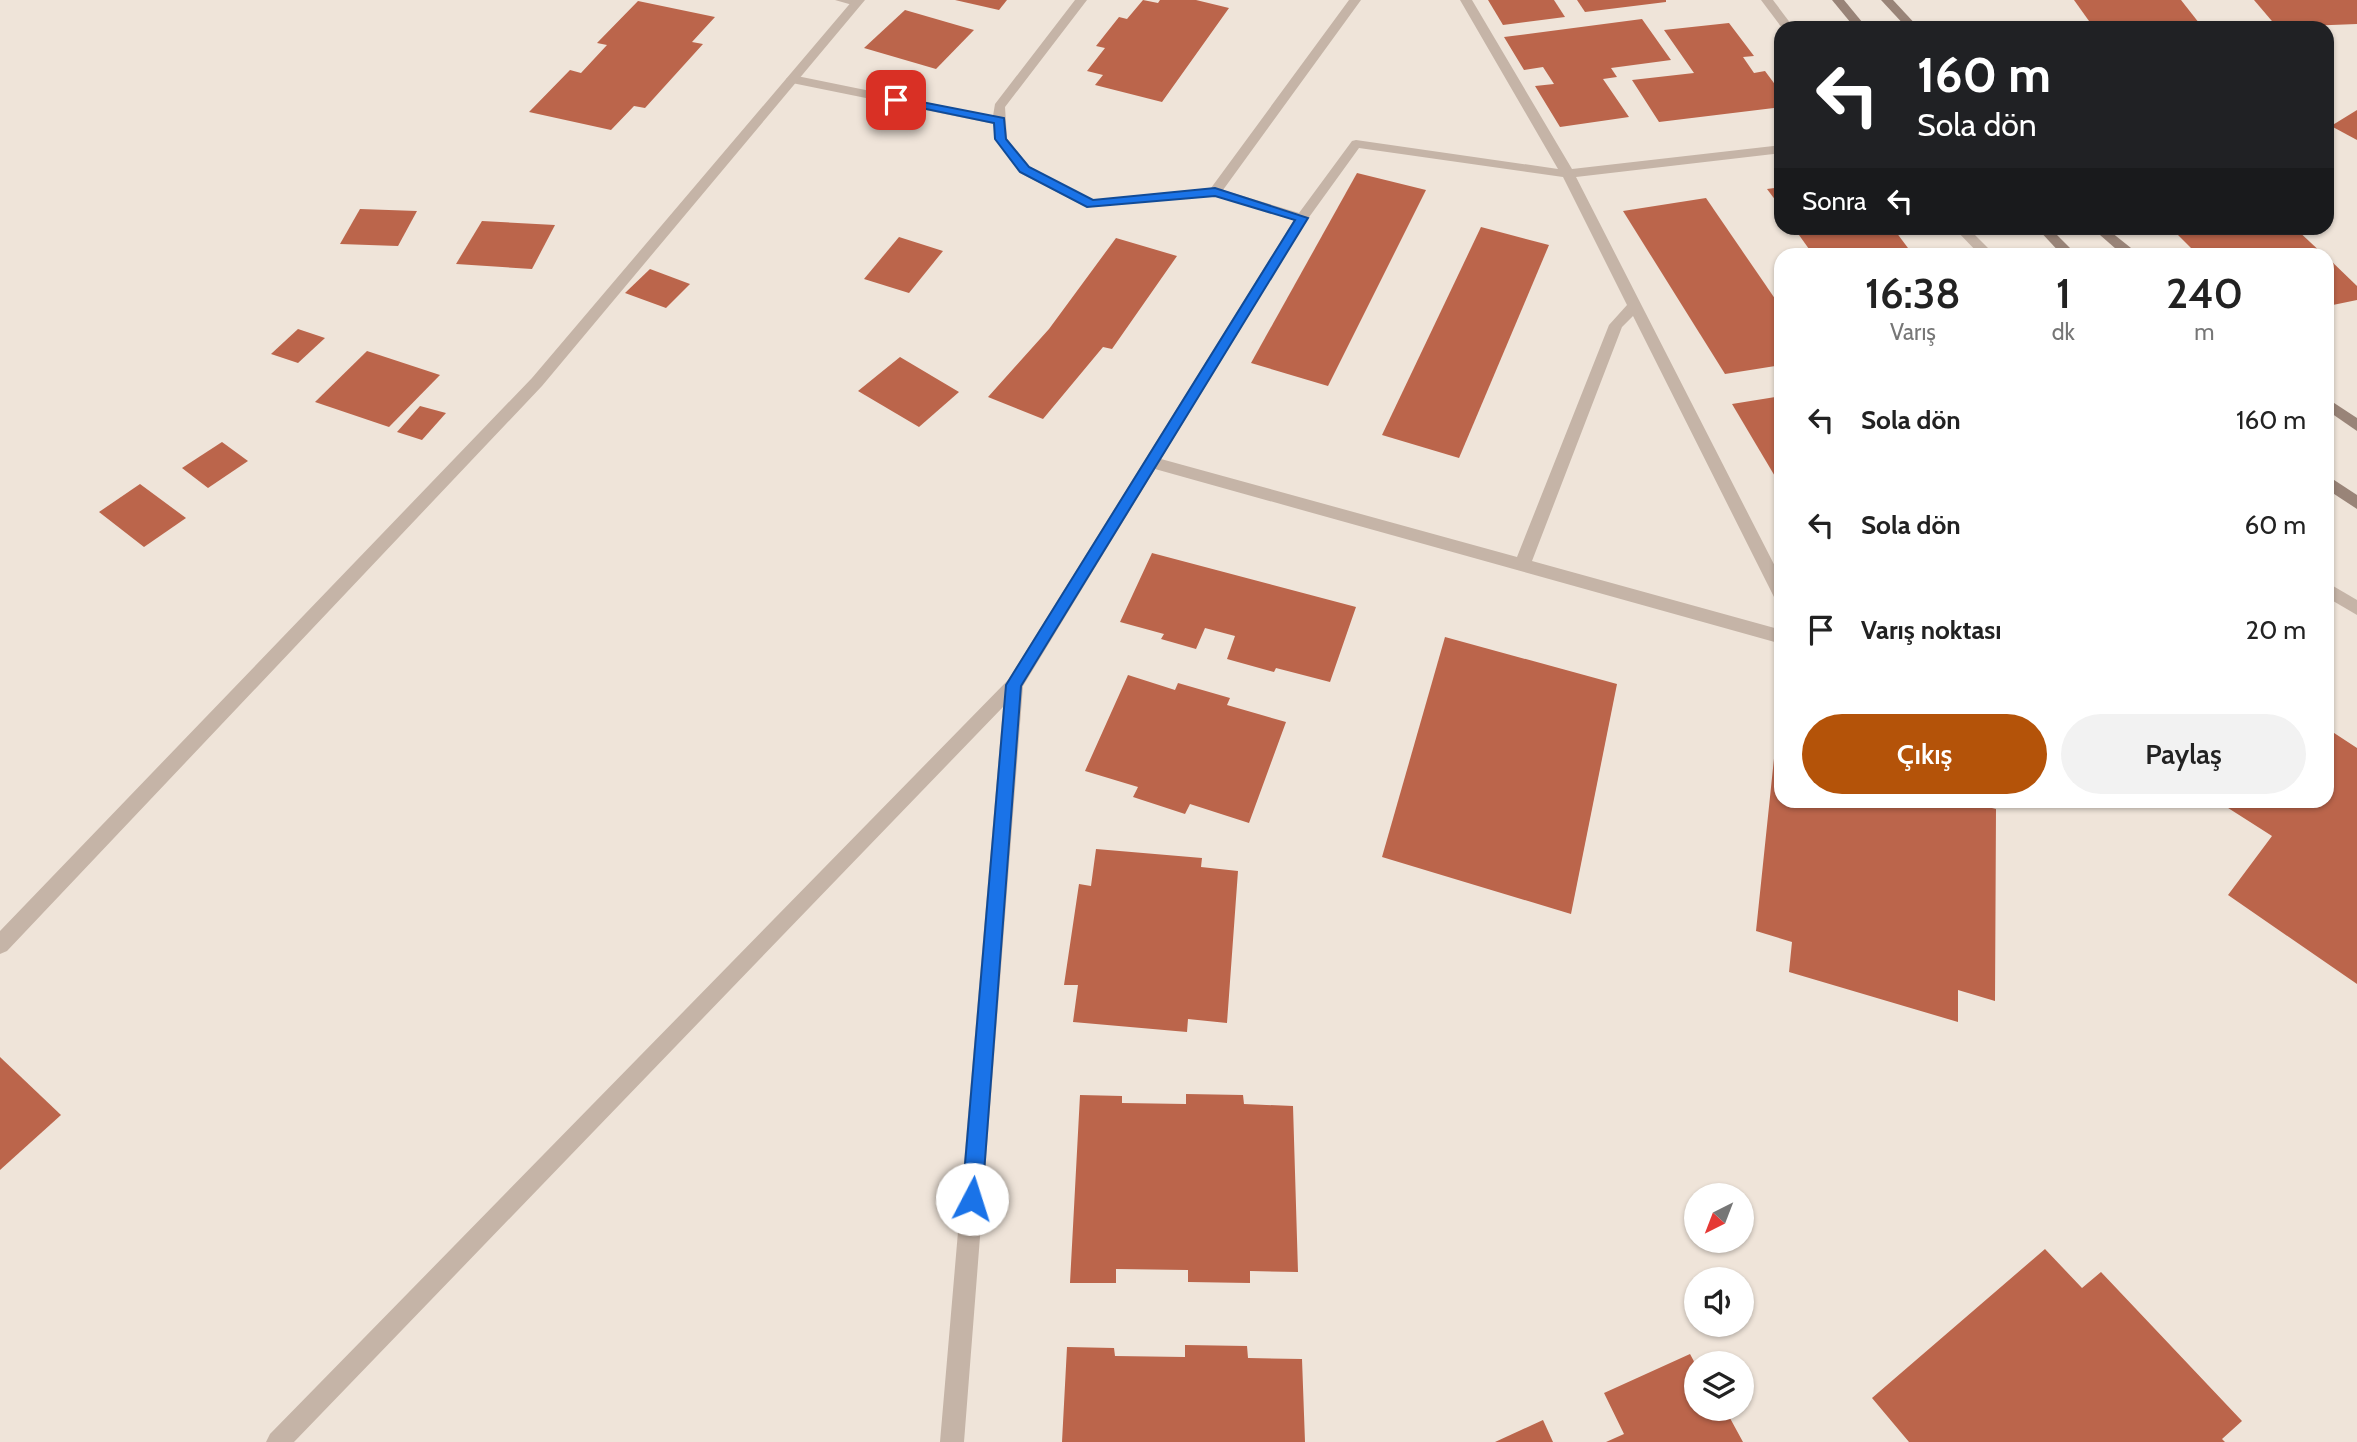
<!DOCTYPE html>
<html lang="tr">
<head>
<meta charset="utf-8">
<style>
  body { margin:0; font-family:Cabin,sans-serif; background:#f2f2f2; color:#222; height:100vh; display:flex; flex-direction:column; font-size:26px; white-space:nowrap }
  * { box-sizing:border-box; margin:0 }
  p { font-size:23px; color:#767676 }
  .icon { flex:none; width:38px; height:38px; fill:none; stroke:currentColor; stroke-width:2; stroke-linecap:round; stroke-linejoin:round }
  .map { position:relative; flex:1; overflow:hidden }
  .drawer { position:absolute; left:1774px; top:248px; width:560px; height:560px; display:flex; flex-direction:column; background:#fff; border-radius:21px; box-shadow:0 2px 5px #0004 }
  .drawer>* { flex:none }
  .guide { position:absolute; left:1774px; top:21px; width:560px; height:214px; border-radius:21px; box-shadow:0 2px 5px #0004; background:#202124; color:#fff; overflow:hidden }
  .needle { width:46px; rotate:222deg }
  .controls { position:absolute; left:1684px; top:1183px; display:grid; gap:14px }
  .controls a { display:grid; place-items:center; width:70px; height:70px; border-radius:50%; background:#fff; box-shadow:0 2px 5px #0004; font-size:35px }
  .pin { position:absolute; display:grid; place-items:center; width:60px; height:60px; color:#fff; margin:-30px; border-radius:14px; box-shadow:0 4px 10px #0006 }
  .me { position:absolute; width:77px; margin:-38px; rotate:5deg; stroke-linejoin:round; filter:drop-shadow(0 0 5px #0008) }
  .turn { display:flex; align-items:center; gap:24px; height:147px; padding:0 28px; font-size:32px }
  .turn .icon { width:91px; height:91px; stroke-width:2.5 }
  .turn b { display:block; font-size:49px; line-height:60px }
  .then { display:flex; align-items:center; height:66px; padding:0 28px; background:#0003; gap:14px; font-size:26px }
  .eta { display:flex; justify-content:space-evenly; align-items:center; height:119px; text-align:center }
  .eta b { font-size:42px; font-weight:600; line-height:49px }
  .action { display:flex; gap:14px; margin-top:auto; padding:14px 28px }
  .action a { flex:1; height:80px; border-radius:42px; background:#b45309; color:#fff; font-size:28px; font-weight:600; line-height:80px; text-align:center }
  .action a+a { background:#f2f2f2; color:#222 }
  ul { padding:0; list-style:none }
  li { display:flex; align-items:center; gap:21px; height:105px; padding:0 28px }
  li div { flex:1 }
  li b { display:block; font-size:26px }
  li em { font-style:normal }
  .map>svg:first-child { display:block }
  .building { fill:#bb654b }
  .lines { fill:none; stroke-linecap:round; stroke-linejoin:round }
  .service { fill:#c5b4a7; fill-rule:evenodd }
  .minor { fill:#c5b4a7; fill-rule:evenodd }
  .tertiary { fill:#c5b4a7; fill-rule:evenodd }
  .secondary { fill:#998478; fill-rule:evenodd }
  .route { fill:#1a73e8; stroke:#114b97; stroke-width:2 }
</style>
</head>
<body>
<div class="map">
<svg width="2357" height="1442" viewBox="0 0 2357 1442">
  <rect width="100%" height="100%" fill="#efe4d9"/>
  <!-- building -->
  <g class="building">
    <polygon points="955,0 1007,0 999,10"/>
    <polygon points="1143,0 1158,3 1160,0 1196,0 1229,8 1162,102 1095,85 1103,75 1087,71 1105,48 1096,46 1119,17 1127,19"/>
    <polygon points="1488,0 1554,0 1565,17 1503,25"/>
    <polygon points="1577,0 1666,0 1666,2 1585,12"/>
    <polygon points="2074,0 2181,0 2203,28 2094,28"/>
    <polygon points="2254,0 2357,0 2357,24 2277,27"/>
    <polygon points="638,1 715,17 692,42 703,44 645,108 634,106 611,130 529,112 570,70 581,73 607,45 597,43"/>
    <polygon points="905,10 974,30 936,69 864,48"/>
    <polygon points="1642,19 1671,60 1611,68 1617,77 1603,79 1629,117 1560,127 1535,86 1554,84 1543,67 1524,70 1504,37"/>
    <polygon points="1729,23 1754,56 1743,57 1754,73 1765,71 1782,94 1782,107 1659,122 1632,80 1694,73 1664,30"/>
    <polygon points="2357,110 2357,140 2331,126"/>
    <polygon points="1357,173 1426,190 1328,386 1251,363"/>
    <polygon points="1782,187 1782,209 1767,189"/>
    <polygon points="1706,198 1782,309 1782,365 1725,374 1623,211"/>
    <polygon points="360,209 417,211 398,246 340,244"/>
    <polygon points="482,221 555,225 532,269 456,264"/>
    <polygon points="1481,227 1549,245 1459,458 1382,435"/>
    <polygon points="1794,228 1893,228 1914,256 1814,256"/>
    <polygon points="2171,228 2295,228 2325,256 2199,256"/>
    <polygon points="899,237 943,251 909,293 864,279"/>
    <polygon points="1116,238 1177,256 1112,349 1103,347 1043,419 988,397 1049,329"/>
    <polygon points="2328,258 2357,286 2357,300 2328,306"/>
    <polygon points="650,269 690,284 666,308 625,293"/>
    <polygon points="298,329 325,338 298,363 271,354"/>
    <polygon points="367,351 440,375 389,427 315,402"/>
    <polygon points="900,357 959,392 919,427 858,391"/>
    <polygon points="1782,396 1782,488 1732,404"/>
    <polygon points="420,406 446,413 422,440 397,432"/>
    <polygon points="222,442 248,461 208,488 182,468"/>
    <polygon points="140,484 186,518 144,547 99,512"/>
    <polygon points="1152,553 1356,607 1330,682 1276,668 1274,672 1227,659 1235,636 1205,628 1196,649 1161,639 1164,634 1120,622"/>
    <polygon points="1445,637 1617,684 1571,914 1382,857"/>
    <polygon points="1128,675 1175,690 1178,683 1230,698 1227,705 1286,722 1249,823 1190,804 1185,814 1133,797 1138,787 1085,771"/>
    <polygon points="2328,729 2357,748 2357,984 2228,895 2272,836 2225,806 2228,802 2328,802"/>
    <polygon points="1775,749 1782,751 1782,802 1968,802 1996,809 1995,1001 1958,990 1958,1022 1789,972 1792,942 1756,931"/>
    <polygon points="1096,849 1202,858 1201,867 1238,871 1227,1023 1188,1019 1187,1032 1073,1022 1078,985 1064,985 1079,884 1091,886"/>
    <polygon points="0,1057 61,1115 0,1170"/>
    <polygon points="1186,1094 1243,1095 1244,1104 1293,1106 1298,1272 1250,1271 1250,1283 1188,1282 1188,1270 1116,1269 1116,1283 1070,1283 1080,1095 1122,1096 1122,1103 1186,1104"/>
    <polygon points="2045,1249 2082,1288 2101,1272 2242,1421 2222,1439 2225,1442 1909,1442 1872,1398"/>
    <polygon points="1185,1345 1247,1346 1248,1358 1302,1359 1305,1442 1062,1442 1067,1347 1114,1348 1115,1356 1185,1357"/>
    <polygon points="1690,1354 1696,1365 1696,1409 1719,1409 1721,1412 1725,1409 1743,1442 1606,1442 1624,1434 1604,1393"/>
    <polygon points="1543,1420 1553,1442 1495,1442"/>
  </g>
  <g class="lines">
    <!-- service -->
    <polygon class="service" points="835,0 858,0 862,3 856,6"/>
    <!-- minor -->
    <g class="minor">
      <path d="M1075 0H1087L1005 107 1007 139 1030 167 1093 200 1211 188 1349 0H1361L1223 190 1299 213 1352 141 1356 140 1558 169 1460 0H1472L1572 169 1782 145V153L1576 177 1782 580V603L1774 597 1633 316 1622 327 1532 561 1782 630V644L1155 469 1023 686 964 1442H940L1003 707 294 1442H266L270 1434 1008 680 1294 220 1215 196 1086 207 1020 173 995 139 994 124 792 83 786 79 792 75 993 116 995 104ZM1359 148 1563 177 1627 305 1609 325 1517 557 1161 459 1307 220Z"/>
      <polygon points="1761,0 1773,0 1794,28 1782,28"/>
      <polygon points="1954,228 1968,228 1996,256 1981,256"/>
      <polygon points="2328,583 2357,600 2357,615 2328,598"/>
    </g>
    <!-- tertiary -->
    <polygon class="tertiary" points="853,0 865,0 542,386 7,951 0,954 0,931 532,378"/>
    <!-- secondary -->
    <g class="secondary">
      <polygon points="1832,0 1844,0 1867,28 1855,28"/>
      <polygon points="1881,0 1893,0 1919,28 1907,28"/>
      <polygon points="2037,228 2050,228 2078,256 2063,256"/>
      <polygon points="2092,228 2106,228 2141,256 2124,256"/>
      <polygon points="2328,399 2357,418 2357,431 2328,411"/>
      <polygon points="2328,476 2357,495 2357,509 2328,490"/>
    </g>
  </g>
  <!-- route -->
  <polygon class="route" points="896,97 1004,118 1006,139 1029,167 1093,200 1215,188 1308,218 1021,686 982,1199 979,1205 972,1208 965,1205 962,1199 1006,685 1295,220 1215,196 1087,207 1020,172 995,139 994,123 892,102 892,98"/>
</svg>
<div class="controls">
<a><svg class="needle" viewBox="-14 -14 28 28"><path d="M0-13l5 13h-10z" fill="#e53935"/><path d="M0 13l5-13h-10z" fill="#767676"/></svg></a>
<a><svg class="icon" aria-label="sound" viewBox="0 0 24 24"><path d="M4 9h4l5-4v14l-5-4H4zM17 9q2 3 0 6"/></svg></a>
<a><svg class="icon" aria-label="layers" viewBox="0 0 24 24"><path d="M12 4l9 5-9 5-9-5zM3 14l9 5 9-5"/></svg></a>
</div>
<div class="pin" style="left:896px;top:100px;background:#d93025"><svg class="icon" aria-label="arrive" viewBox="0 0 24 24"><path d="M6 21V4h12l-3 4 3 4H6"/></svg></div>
<svg class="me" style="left:972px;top:1199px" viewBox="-20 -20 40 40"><circle r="19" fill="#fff"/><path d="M0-13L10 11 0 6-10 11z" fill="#1a73e8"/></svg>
<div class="guide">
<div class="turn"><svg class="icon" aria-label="left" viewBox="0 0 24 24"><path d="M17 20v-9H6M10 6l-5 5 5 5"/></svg><div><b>160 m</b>Sola dön</div></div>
<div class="then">Sonra<svg class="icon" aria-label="left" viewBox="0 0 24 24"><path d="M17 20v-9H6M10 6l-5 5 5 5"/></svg></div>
</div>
<section class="drawer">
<div class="eta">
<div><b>16:38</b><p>Varış</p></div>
<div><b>1</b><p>dk</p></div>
<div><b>240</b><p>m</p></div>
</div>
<ul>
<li><svg class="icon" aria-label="left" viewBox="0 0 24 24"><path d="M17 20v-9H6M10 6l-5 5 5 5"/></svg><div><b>Sola dön</b></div><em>160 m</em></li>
<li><svg class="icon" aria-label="left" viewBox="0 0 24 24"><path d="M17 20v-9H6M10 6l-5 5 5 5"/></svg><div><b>Sola dön</b></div><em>60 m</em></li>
<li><svg class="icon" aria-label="arrive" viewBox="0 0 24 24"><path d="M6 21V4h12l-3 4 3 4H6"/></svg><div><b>Varış noktası</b></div><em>20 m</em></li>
</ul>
<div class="action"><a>Çıkış</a><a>Paylaş</a></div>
</section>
</div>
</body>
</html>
